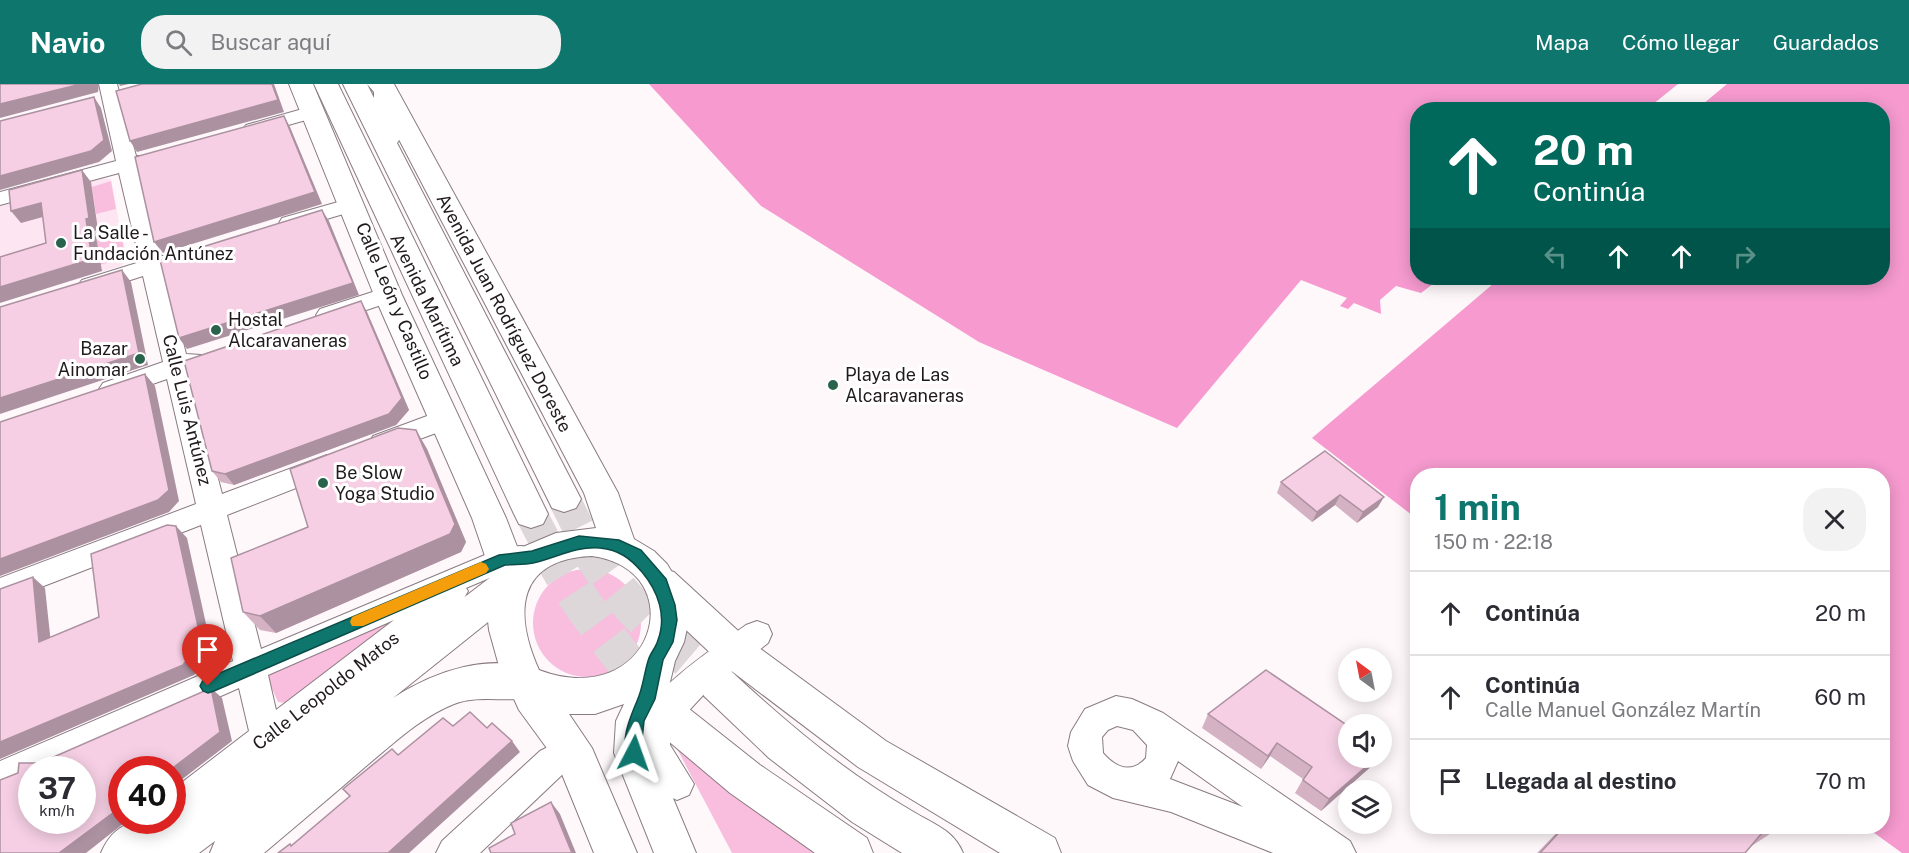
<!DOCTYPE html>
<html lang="es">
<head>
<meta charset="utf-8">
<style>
  body { margin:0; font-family:"Public Sans",sans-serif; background:#f2f2f3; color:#2b2b33; height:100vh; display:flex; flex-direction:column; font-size:22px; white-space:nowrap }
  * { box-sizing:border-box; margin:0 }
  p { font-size:20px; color:#7c7c81 }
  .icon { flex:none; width:33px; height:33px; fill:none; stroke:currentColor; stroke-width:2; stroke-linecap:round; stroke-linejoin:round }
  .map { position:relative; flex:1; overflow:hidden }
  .details { position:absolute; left:1410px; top:384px; width:480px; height:366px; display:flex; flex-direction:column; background:#fff; border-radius:24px; box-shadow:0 3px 15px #0003 }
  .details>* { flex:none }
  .guide { position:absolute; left:1410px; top:18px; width:480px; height:183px; border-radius:24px; box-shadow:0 3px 15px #0003; background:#00695c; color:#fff; overflow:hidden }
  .needle { width:39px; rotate:328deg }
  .fabs { position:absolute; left:1338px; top:564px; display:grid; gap:12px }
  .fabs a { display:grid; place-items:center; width:54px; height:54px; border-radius:50%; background:#fff; box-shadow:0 3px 15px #0003; font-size:30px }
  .speed { position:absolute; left:18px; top:672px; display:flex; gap:12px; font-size:30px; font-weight:700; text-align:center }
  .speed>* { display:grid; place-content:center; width:78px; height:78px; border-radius:50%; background:#fff; box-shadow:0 3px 15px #0003; line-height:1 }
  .speed small { font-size:15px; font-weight:400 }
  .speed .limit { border:9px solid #d22; background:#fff; color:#111 }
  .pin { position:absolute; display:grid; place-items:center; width:51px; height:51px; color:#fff; margin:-62px -26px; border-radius:50% 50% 50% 0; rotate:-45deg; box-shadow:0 0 6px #0007 }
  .pin .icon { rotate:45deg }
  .me { position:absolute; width:66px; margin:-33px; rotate:4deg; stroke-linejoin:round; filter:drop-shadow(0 0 4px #0008) }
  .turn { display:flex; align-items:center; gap:21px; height:126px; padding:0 24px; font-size:27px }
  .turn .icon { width:78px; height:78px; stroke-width:2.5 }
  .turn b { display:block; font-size:42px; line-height:51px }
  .lanes { display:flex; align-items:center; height:57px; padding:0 24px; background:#0003; justify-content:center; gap:30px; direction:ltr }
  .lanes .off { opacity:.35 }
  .round { display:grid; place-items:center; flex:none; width:63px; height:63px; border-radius:24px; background:#f2f2f3 }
  .overview { display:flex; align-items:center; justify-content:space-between; height:102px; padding:0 24px }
  h1 { font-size:36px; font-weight:700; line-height:45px; color:#0f766e }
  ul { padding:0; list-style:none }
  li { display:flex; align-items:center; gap:18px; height:84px; padding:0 24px; border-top:2px solid #e1e1e2 }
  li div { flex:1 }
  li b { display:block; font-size:22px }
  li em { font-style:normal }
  header { display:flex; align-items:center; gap:36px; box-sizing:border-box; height:84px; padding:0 30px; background:#0f766e; color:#fff }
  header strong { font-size:28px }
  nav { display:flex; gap:33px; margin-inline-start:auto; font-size:21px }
  .search { width:420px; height:54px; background:#f2f2f3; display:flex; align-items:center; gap:15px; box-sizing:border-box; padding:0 21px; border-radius:24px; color:#7c7c81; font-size:22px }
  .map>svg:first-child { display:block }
  .built { fill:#fde5f1 }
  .green { fill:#f9bdde }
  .water { fill:#f69acf }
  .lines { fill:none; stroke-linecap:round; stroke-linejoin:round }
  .highway-tunnel-far1 { stroke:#ddd7da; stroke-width:32; stroke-dasharray:32 16; stroke-linecap:butt }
  .highway-tunnel { stroke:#ddd7da; stroke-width:39; stroke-dasharray:39 20; stroke-linecap:butt }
  .street-casing { stroke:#897b82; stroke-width:2 }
  .secondary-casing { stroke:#897b82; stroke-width:2 }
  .highway-casing { stroke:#897b82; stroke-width:2 }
  .street { fill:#fff; fill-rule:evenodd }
  .secondary { fill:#fff; fill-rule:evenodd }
  .highway { fill:#fff; fill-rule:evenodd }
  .wall { fill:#d4b2c4 }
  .shaded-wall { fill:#ac91a0 }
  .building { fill:#f6cfe4; stroke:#ac91a0; stroke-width:1.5; fill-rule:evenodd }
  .route { fill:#0f766e; stroke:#0a4d48; stroke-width:1.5 }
  .slow { fill:#f59e0b }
  .poi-dot { fill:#29634c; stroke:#fff; stroke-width:2 }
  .labels { text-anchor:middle; stroke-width:6; stroke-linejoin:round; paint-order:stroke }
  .poi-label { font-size:18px; fill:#201a1d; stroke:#fff; text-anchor:start }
  .street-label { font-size:18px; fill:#201a1d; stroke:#fff }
</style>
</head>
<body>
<header>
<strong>Navio</strong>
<div class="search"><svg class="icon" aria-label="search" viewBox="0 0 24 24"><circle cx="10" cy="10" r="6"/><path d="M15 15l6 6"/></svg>Buscar aquí</div>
<nav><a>Mapa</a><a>Cómo llegar</a><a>Guardados</a></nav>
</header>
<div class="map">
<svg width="1909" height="769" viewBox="0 0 1909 769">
  <rect width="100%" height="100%" fill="#fef8fb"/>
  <!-- built -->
  <polygon class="built" points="101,94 111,95 126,176 121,182 0,218 0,122"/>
  <!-- green -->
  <g class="green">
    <polygon points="111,97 116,125 96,130 92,103"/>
    <polygon points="120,145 126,173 100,181 96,152"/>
    <circle cx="587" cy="539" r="54"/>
    <polygon points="393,536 286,619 278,618 266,591"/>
    <polygon points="675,661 818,769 732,769"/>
  </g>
  <!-- water -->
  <g class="water">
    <polygon points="649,0 1678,0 1647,25 1418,26 1418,194 1441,194 1421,209 1396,202 1380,216 1381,230 1354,219 1348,225 1340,222 1347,214 1301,196 1177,344 979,258 761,122"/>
    <polygon points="1727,0 1909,0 1909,769 1902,769 1866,743 1882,742 1882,392 1418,392 1417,435 1312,354 1500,194 1882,194 1882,26 1697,25"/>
  </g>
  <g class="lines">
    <!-- highway-tunnel-far1 -->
    <g class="highway-tunnel-far1">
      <polyline points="564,415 586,459"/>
      <polyline points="531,430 546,459"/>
    </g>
    <!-- highway-tunnel -->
    <g class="highway-tunnel">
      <path d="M545 457C574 514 613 563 654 612"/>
      <path d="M586 457C616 516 668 558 718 600"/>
    </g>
    <!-- street casing -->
    <g class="street-casing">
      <g id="street">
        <path d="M99 0H117L136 72H150L153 76 150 80 139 84 161 172H176L179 177 176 182 165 186 186 270 201 271 204 277 201 283 190 287 222 410 327 371 337 374 340 381 337 388 227 431 261 565 504 463 522 462 532 466 536 474 532 482 506 487 466 504 468 507 463 516 184 739 176 742 173 748 147 769H101C116 734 140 736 172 736V706L249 647 239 604 54 686H32V696L0 709V677L233 577 201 441 0 519V494L196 420 167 295 112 314 103 311 99 305 103 299 163 278 143 192 90 209 82 206 78 201 82 196 140 178 119 89 0 121V108L116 77ZM394 536 276 626 268 591Z"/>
        <polygon points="313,22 323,28 320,32 253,51 246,49 243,45 246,41"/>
        <polygon points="352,114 360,115 363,120 360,125 290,146 282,144 279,139 282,134"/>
        <polygon points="388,203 396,206 400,211 396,216 328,239 320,237 316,231 320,225"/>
        <polygon points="446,325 455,328 459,335 455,342 382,369 373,366 369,359 373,352"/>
        <path d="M757 537 768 541 772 550 768 559 707 607 670 647V661L694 700 689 711 677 716C662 710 655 698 647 683 643 675 636 663 636 653 635 614 717 562 746 541Z"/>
        <path d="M1116 612 1132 615 1163 629 1350 757 1356 769H1273L1171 728 1113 714 1088 701 1073 677 1068 662 1071 648 1085 625ZM1117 642 1133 646 1147 661 1146 674C1131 691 1115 683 1103 669L1102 653 1108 646ZM1178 677 1243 723 1170 695Z"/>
        <polygon points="571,651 583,655 587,666 583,677 564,689 480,769 436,769 442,757 540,667"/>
      </g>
    </g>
    <!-- secondary casing -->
    <g class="secondary-casing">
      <path id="secondary" d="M289 0H313L402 211 506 434 518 465 556 449 596 444 584 409 370 0H394L618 409 634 455 654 467 667 480 682 505 687 522 688 540 684 558 675 577 666 615 656 638 654 669 696 769H654L614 669 616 637 624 620 595 630H569L592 664 637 769H594L557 678 519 626 499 582 489 546 487 528 492 502 486 475 472 434 374 211ZM592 472C695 487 653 629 539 586 513 528 517 475 592 472Z"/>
    </g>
    <!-- highway casing -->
    <g class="highway-casing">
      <g id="highway">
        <polygon points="314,0 338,0 548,430 543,440 531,444 519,440 514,430"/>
        <path d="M343 0H392L397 6 400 55 397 59 581 415 576 424 564 428 552 424ZM367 0 374 8V14Z"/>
        <polygon points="661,484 674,488 747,555 886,657 1055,754 1061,769 1000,769 858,683 721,579 648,510 643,499 648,488"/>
        <path d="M509 485 522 489 527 500 522 511 393 614C436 586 490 568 540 587L545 599 540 611C513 621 483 609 454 620 421 633 393 660 365 683 332 712 298 740 264 769H210L215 757 199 769H144L150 754 496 489Z"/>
        <path d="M718 583 732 588C788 640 846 689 912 727 933 740 954 746 963 769H902L852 738 769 674 704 612 699 600 704 588Z"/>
        <polygon points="674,619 688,624 760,681 867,754 873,769 815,769 730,709 660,650 654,637 660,624"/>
      </g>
    </g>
    <!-- street -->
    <use href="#street" class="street"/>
    <!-- secondary -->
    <use href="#secondary" class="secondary"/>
    <!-- highway -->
    <use href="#highway" class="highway"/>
  </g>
  <!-- wall -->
  <g class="wall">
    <polygon points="361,217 367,228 409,326 396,341 234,401 221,398 212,387"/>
    <polygon points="416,346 427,365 466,458 461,468 276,549 260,546 243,528 308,443"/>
    <polygon points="1325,367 1378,423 1357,439 1335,421 1312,438 1277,409 1281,398"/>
    <polygon points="1208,630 1348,674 1379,674 1375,679 1321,727 1295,709 1303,695 1270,672 1261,685 1202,644"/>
    <polygon points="1563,742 1778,742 1773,748 1750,763 1745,769 1537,769"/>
  </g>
  <!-- shaded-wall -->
  <g class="shaded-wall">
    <polygon points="81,0 99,0 98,8 0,34 0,20"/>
    <polygon points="119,0 129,0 120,2"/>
    <polygon points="272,0 274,0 284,28 137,68 130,57"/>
    <polygon points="94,13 101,24 112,67 99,78 0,106 0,92"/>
    <polygon points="284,32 290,43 322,120 163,169 154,158"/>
    <polygon points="82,86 91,98 98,146 95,147 102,187 0,219 0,203 86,135"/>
    <polygon points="41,119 50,131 21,139 11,127"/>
    <polygon points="322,126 329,137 359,211 187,265 179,254"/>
    <polygon points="122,186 131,198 148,281 0,330 0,314"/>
    <polygon points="361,217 367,228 409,326 396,341 234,401 225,390"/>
    <polygon points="145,290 155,302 179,417 169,428 0,492 0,475"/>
    <polygon points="416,346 427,365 466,458 461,468 276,549 260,532"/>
    <polygon points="1340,411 1335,421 1312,438 1317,428"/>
    <polygon points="1384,413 1378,423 1357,439 1363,428"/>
    <polygon points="176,442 187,454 212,567 194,591 0,675 0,658"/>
    <polygon points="33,493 45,504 52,569 39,558"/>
    <polygon points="211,604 222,614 232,657 172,703 172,686 170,686"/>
    <polygon points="512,657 520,668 409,769 388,769"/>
    <polygon points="1277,659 1270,672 1261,685 1268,672"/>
    <polygon points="1376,674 1379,674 1375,679 1321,727 1329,715"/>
    <polygon points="551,718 560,730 576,769 572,769"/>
    <polygon points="122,722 122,736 128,736 86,769 59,769"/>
  </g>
  <!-- building -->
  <g class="building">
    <polygon points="0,0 81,0 0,20"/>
    <polygon points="142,0 272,0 278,16 130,57 116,7"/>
    <polygon points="94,13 104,56 91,67 0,92 0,37"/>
    <polygon points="284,32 315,108 154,158 135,73"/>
    <polygon points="82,86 89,134 86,135 92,175 0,203 0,173 46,159 41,119 11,127 9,106"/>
    <polygon points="322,126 353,199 179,254 160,176"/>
    <polygon points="122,186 139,269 0,314 0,223"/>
    <polygon points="361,217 402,314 389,330 225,390 212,387 184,277"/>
    <polygon points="145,290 169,406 158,416 0,475 0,338"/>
    <polygon points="398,344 416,346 455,440 450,450 260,532 243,528 231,474 308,443 290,385"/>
    <polygon points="1325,367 1384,413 1363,428 1340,411 1317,428 1281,398"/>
    <polygon points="167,441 176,442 201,556 183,581 0,658 0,505 33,493 39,558 99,533 91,470"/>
    <polygon points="1266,586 1348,642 1348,674 1376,674 1329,715 1303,696 1312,683 1277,659 1268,672 1208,630"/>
    <path d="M211 604 220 648 170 686H122V722L59 769H0V696L18 689 19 679H40ZM32 686H82V736H32Z"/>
    <polygon points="470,628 487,644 492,639 512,657 388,769 278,769 290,760 291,762 350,712 343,705 392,665 398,671 443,634 453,642"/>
    <polygon points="551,718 572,769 491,769 489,764 515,750 511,739"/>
    <polygon points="1565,742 1778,742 1773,748 1767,743 1745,769 1540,769"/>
  </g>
  <!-- route -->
  <path class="route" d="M579 452 619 456 641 466 666 495 675 521 677 536 673 558 663 576 655 615 644 637 640 674 634 677 628 674C620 656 630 634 637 617 643 604 644 590 648 577 650 569 656 564 658 556 667 532 658 507 642 488 630 474 619 466 600 464 575 462 556 474 533 479 524 481 514 480 505 481L214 607 208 609 203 607 200 602 203 596 499 471 532 467Z"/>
  <!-- slow -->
  <polygon class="slow" points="481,478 486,480 489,485 486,489 363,542 352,542 350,538 352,533"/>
  <!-- markers -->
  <g class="poi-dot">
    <circle cx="61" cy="159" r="6"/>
    <circle cx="216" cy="246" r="6"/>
    <circle cx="140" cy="275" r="6"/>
    <circle cx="833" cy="301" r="6"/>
    <circle cx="323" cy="399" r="6"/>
  </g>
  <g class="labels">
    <!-- poi labels -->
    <g class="poi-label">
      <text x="73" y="155">La Salle -<tspan x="73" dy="21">Fundación Antúnez</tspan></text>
      <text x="228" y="242">Hostal<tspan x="228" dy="21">Alcaravaneras</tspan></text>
      <text x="128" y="271" text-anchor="end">Bazar<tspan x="128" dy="21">Ainomar</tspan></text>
      <text x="845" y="297">Playa de Las<tspan x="845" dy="21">Alcaravaneras</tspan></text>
      <text x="335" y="395">Be Slow<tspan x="335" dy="21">Yoga Studio</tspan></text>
    </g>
    <!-- street labels -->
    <g class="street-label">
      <text transform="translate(427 216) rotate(64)" y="6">Avenida Marítima</text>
      <text transform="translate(394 217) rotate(67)" y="6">Calle León y Castillo</text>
      <text transform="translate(504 229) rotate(62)" y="6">Avenida Juan Rodríguez Doreste</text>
      <text transform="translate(187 326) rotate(76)" y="6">Calle Luis Antúnez</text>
      <text transform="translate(326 607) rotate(-38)" y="6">Calle Leopoldo Matos</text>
    </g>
  </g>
</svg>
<div class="fabs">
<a><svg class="needle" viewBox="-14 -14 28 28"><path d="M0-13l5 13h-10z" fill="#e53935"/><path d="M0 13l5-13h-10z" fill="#7c7c81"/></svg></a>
<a><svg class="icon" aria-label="sound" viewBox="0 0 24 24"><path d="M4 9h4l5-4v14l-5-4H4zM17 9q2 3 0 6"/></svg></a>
<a><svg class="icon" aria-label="layers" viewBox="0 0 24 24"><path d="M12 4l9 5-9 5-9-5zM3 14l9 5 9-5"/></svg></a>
</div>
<div class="speed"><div>37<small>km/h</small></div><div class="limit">40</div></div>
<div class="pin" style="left:208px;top:602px;background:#d93025"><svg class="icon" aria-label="arrive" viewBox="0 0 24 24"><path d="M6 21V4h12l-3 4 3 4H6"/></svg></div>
<svg class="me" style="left:634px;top:669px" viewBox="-20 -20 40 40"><path d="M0-17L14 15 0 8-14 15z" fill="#0f766e" stroke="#fff" stroke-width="4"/></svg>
<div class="guide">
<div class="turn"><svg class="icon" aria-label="ahead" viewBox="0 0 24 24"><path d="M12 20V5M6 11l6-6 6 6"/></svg><div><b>20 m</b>Continúa</div></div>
<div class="lanes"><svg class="icon off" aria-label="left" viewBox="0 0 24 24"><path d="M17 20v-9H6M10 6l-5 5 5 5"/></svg><svg class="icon" aria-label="ahead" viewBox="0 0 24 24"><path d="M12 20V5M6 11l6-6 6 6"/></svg><svg class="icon" aria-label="ahead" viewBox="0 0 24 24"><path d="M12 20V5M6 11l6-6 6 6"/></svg><svg class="icon off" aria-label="right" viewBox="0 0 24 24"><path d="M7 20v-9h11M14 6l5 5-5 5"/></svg></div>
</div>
<section class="details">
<div class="overview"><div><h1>1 min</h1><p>150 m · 22:18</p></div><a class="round"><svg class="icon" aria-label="close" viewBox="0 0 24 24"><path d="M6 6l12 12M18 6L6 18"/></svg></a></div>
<ul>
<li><svg class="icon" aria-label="ahead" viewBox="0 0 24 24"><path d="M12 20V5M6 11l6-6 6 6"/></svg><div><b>Continúa</b></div><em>20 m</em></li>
<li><svg class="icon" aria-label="ahead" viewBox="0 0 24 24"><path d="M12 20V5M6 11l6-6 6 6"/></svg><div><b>Continúa</b><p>Calle Manuel González Martín</p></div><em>60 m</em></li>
<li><svg class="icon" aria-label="arrive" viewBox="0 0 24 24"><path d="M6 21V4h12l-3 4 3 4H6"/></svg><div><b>Llegada al destino</b></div><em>70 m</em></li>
</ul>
</section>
</div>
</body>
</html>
